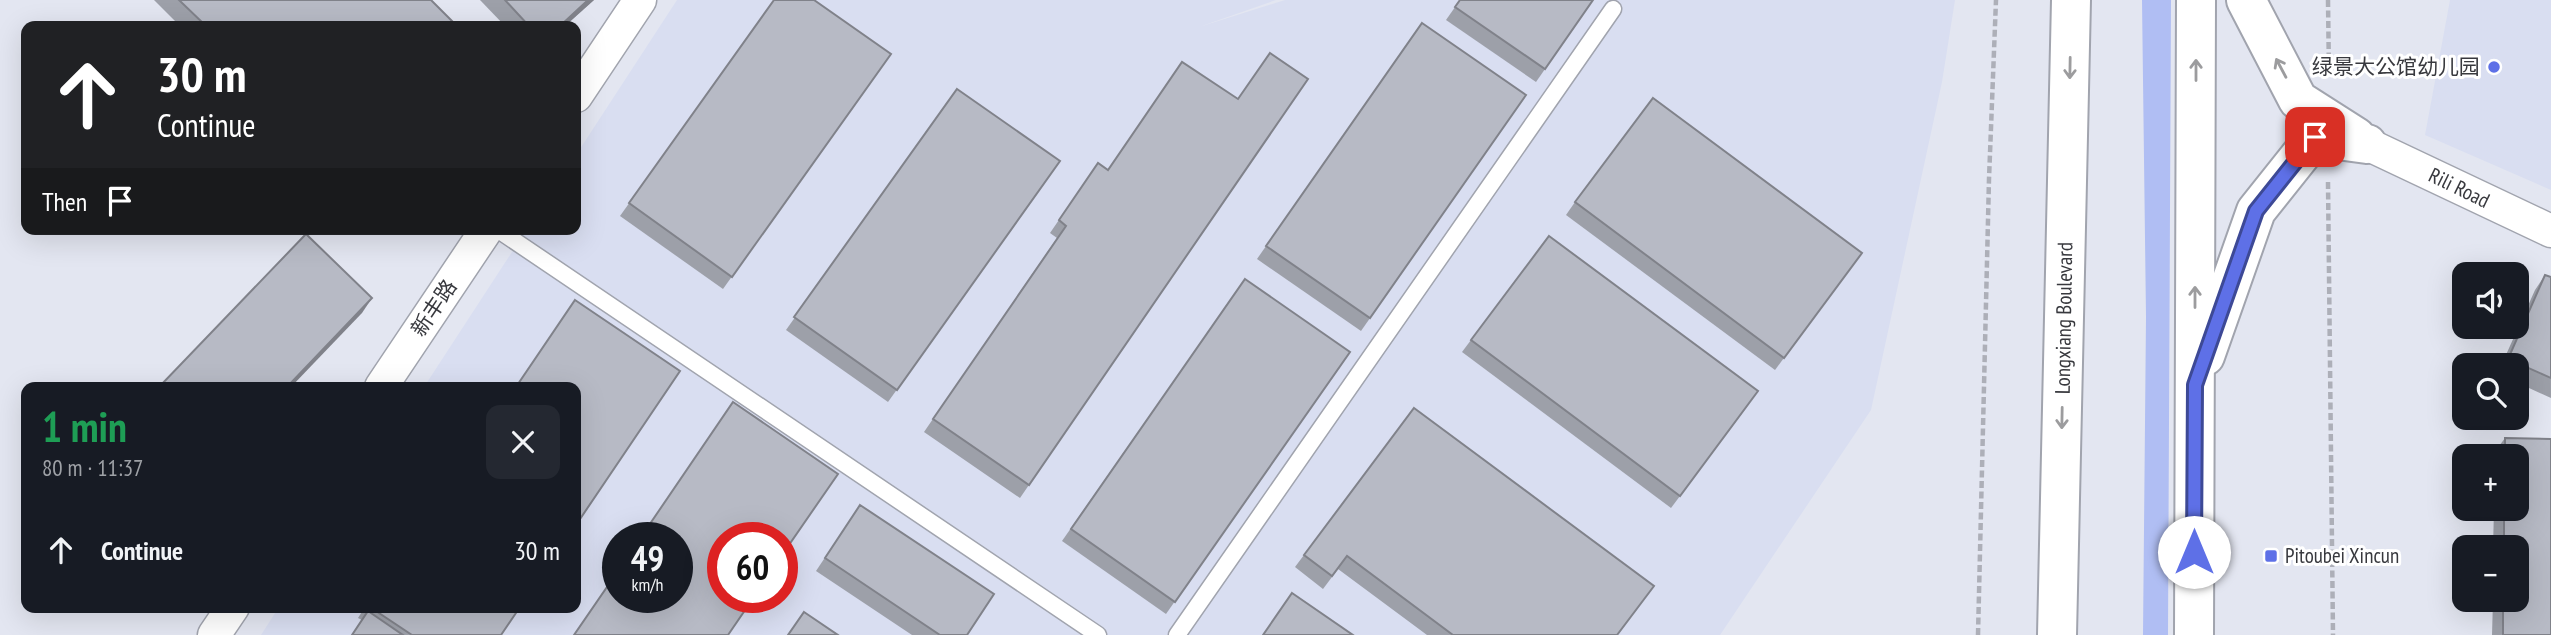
<!DOCTYPE html>
<html lang="en">
<head>
<meta charset="utf-8">
<style>
  body { margin:0; font-family:"PT Sans Narrow","Noto Sans SC",sans-serif; background:#242831; color:#f1f3f6; height:100vh; display:flex; flex-direction:column; font-size:26px; white-space:nowrap }
  * { box-sizing:border-box; margin:0 }
  p { font-size:23px; color:#9ea1a6 }
  .icon { flex:none; width:38px; height:38px; fill:none; stroke:currentColor; stroke-width:2; stroke-linecap:round; stroke-linejoin:round }
  .map { position:relative; flex:1; overflow:hidden }
  .sheet { position:absolute; left:21px; top:382px; width:560px; height:231px; display:flex; flex-direction:column; background:#171b24; border-radius:14px; box-shadow:0 7px 28px #0002 }
  .sheet>* { flex:none }
  .top-card { position:absolute; left:21px; top:21px; width:560px; height:214px; border-radius:14px; box-shadow:0 7px 28px #0002; background:#202124; color:#fff; overflow:hidden }
  .controls { position:absolute; left:2452px; top:262px; display:grid; gap:14px }
  .controls a { display:grid; place-items:center; width:77px; height:77px; border-radius:14px; background:#171b24; box-shadow:0 7px 28px #0002; font-size:35px }
  .speed { position:absolute; left:602px; top:522px; display:flex; gap:14px; font-size:35px; font-weight:700; text-align:center }
  .speed>* { display:grid; place-content:center; width:91px; height:91px; border-radius:50%; background:#171b24; box-shadow:0 7px 28px #0002; line-height:1 }
  .speed small { font-size:18px; font-weight:400 }
  .speed .limit { border:10px solid #d22; background:#fff; color:#111 }
  .pin { position:absolute; display:grid; place-items:center; width:60px; height:60px; color:#fff; margin:-30px; border-radius:14px; box-shadow:0 4px 10px #0006 }
  .me { position:absolute; width:77px; margin:-38px; rotate:0deg; stroke-linejoin:round; filter:drop-shadow(0 0 5px #0008) }
  .turn { display:flex; align-items:center; gap:24px; height:147px; padding:0 21px; font-size:32px }
  .turn .icon { width:91px; height:91px; stroke-width:2.5 }
  .turn b { display:block; font-size:49px; line-height:60px }
  .then { display:flex; align-items:center; height:66px; padding:0 21px; background:#0003; gap:14px; font-size:26px }
  .round { display:grid; place-items:center; flex:none; width:74px; height:74px; border-radius:14px; background:#242831 }
  .headline { display:flex; align-items:center; justify-content:space-between; height:119px; padding:0 21px }
  h1 { font-size:42px; font-weight:700; line-height:52px; color:#1e9e55 }
  ul { padding:0; list-style:none }
  li { display:flex; align-items:center; gap:21px; height:98px; padding:0 21px }
  li div { flex:1 }
  li b { display:block; font-size:26px }
  li em { font-style:normal }
  .map>svg:first-child { display:block }
  .built { fill:#d9def1; fill-rule:evenodd }
  .green { fill:#b0bef3 }
  .lines { fill:none; stroke-linecap:round; stroke-linejoin:round }
  .service-casing { stroke:#a1a4ae; stroke-width:19 }
  .minor-casing { stroke:#a1a4ae; stroke-width:35 }
  .primary-casing { stroke:#a1a4ae; stroke-width:42 }
  .path { stroke:#adafb8; stroke-width:4.5; stroke-dasharray:7 3.5; stroke-linecap:butt }
  .service { stroke:#fff; stroke-width:16 }
  .minor { stroke:#fff; stroke-width:32 }
  .primary { stroke:#fff; stroke-width:38 }
  .wall { fill:#9da0a9 }
  .shaded-wall { fill:#80828a }
  .building { fill:#b7bac5; stroke:#80828a; stroke-width:2 }
  .oneway { stroke:#9c9c9e }
  .route-casing { stroke:#3d4996; stroke-width:18 }
  .route { stroke:#5e70e7; stroke-width:12 }
  .poi-dot { fill:#5e70e7; stroke:#fff; stroke-width:2.5 }
  .labels { text-anchor:middle; stroke-width:6; stroke-linejoin:round; paint-order:stroke }
  .poi-label { font-size:21px; fill:#38393e; stroke:#fff; text-anchor:end }
  .street-label { font-size:21px; fill:#38393e; stroke:#fff }
</style>
</head>
<body>
<div class="map">
<svg width="2551" height="635" viewBox="0 0 2551 635">
  <rect width="100%" height="100%" fill="#e3e6f1"/>
  <!-- built -->
  <g class="built">
    <path d="M677 0H1276L1199 27 1285 0H1955L1942 82 1871 410 1720 635H261L279 607H576V387H424L527 229H576V155ZM618 537H677V597H618ZM723 537H782V597H723Z"/>
    <polygon points="2450,0 2551,0 2551,190 2425,135"/>
  </g>
  <!-- green -->
  <polygon class="green" points="2142,0 2171,0 2168,635 2143,635 2146,317"/>
  <g class="lines">
    <!-- service casing -->
    <g class="service-casing">
      <g id="service">
        <polyline points="497,229 1098,635"/>
        <polyline points="1177,635 1613,9"/>
      </g>
    </g>
    <!-- minor casing -->
    <g class="minor-casing">
      <g id="minor">
        <polyline points="576,96 640,0"/>
        <polyline points="2367,144 2551,231"/>
        <polyline points="381,387 487,229"/>
        <polyline points="214,635 233,607"/>
      </g>
    </g>
    <!-- primary casing -->
    <g class="primary-casing">
      <g id="primary">
        <polyline points="2246,0 2298,100 2356,137"/>
        <polyline points="2205,356 2256,211 2315,137 2367,144"/>
        <polyline points="2057,635 2071,0"/>
        <polyline points="2194,635 2196,0"/>
      </g>
    </g>
    <!-- path -->
    <g class="path">
      <polyline points="2328,0 2329,76"/>
      <polyline points="2328,182 2333,635"/>
      <polyline points="1978,635 1989,179 1996,0"/>
    </g>
    <!-- service -->
    <use href="#service" class="service"/>
    <!-- minor -->
    <use href="#minor" class="minor"/>
    <!-- primary -->
    <use href="#primary" class="primary"/>
  </g>
  <!-- wall -->
  <g class="wall">
    <polygon points="154,0 431,0 457,26 180,26"/>
    <polygon points="480,0 594,0 565,26 505,26"/>
    <polygon points="774,0 891,54 723,289 620,216"/>
    <polygon points="1460,0 1593,0 1536,82 1446,20"/>
    <polygon points="1422,23 1526,95 1361,331 1257,259"/>
    <polygon points="1308,79 1020,498 924,432 1057,238 1050,233 1089,176 1108,170 1238,99"/>
    <polygon points="957,89 1060,161 888,402 786,330"/>
    <polygon points="1575,202 1862,253 1775,370 1566,215"/>
    <polygon points="2545,275 2551,277 2551,398 2516,382 2516,366 2501,366 2535,290"/>
    <polygon points="1245,279 1350,352 1166,614 1062,541"/>
    <polygon points="1471,340 1749,404 1671,508 1462,352"/>
    <polygon points="1414,408 1618,635 1427,635 1338,569 1323,589 1295,567"/>
    <polygon points="2505,438 2551,439 2551,635 2492,635 2493,600 2516,600 2516,548 2493,548 2494,509 2516,509 2516,457 2494,457 2494,453"/>
    <polygon points="860,505 967,635 912,635 816,571"/>
    <polygon points="365,607 520,607 501,635 352,635 362,620 358,618"/>
  </g>
  <!-- shaded-wall -->
  <g class="shaded-wall">
    <polygon points="588,0 594,0 565,26 560,26"/>
    <polygon points="372,298 362,313 291,387 287,387"/>
  </g>
  <!-- building -->
  <g class="building">
    <polygon points="179,0 431,0 457,26 206,26"/>
    <polygon points="505,0 588,0 560,26 529,26"/>
    <polygon points="774,0 814,0 891,54 732,277 629,203"/>
    <polygon points="1460,0 1593,0 1545,69 1455,7"/>
    <polygon points="1422,23 1526,95 1370,318 1266,246"/>
    <polygon points="1270,53 1308,79 1029,485 933,419 1066,226 1059,220 1098,163 1108,170 1182,62 1238,99"/>
    <polygon points="957,89 1060,161 897,390 794,317"/>
    <polygon points="1653,98 1862,253 1784,358 1575,202"/>
    <polygon points="306,234 372,298 287,387 159,387"/>
    <polygon points="1549,236 1758,391 1680,496 1471,340"/>
    <polygon points="2545,275 2551,277 2551,378 2508,359"/>
    <polygon points="1245,279 1350,352 1175,602 1071,529"/>
    <polygon points="575,300 680,371 576,525 576,387 516,387"/>
    <polygon points="733,402 838,474 782,555 782,537 723,537 723,597 754,597 728,635 574,635 618,571 618,597 677,597 677,537 641,537"/>
    <polygon points="1414,408 1654,586 1617,635 1453,635 1347,556 1332,576 1304,555"/>
    <polygon points="2505,438 2551,439 2551,635 2503,635 2503,600 2516,600 2516,548 2504,548 2504,509 2516,509 2516,457 2505,457"/>
    <polygon points="860,505 994,594 967,635 940,635 825,558"/>
    <polygon points="1292,593 1353,635 1263,635"/>
    <polygon points="370,607 520,607 501,635 412,635"/>
    <polygon points="368,611 403,635 352,635"/>
    <polygon points="804,612 838,635 788,635"/>
  </g>
  <!-- one-way arrows -->
  <defs><path id="oneway-shaft" d="M-6 0H5M1.5-3L5.5 0L1.5 3" fill="none" stroke-width="1.6" stroke-linecap="round" stroke-linejoin="round" transform="scale(1.75)"/></defs>
  <g class="oneway">
    <use href="#oneway-shaft" transform="translate(2070 68) rotate(91)"/>
    <use href="#oneway-shaft" transform="translate(2281 68) rotate(-118)"/>
    <use href="#oneway-shaft" transform="translate(2196 70) rotate(-90)"/>
    <use href="#oneway-shaft" transform="translate(2195 297) rotate(-90)"/>
    <use href="#oneway-shaft" transform="translate(2062 418) rotate(91)"/>
  </g>
  <g class="lines">
    <!-- route casing -->
    <g class="route-casing">
      <polyline id="route" points="2194,552 2195,385 2256,211 2315,137"/>
    </g>
    <!-- route -->
    <use href="#route" class="route"/>
  </g>
  <!-- markers -->
  <g class="poi-dot">
    <circle cx="2494" cy="67" r="7"/>
    <rect x="2264" y="549" width="14" height="14" rx="3.5"/>
  </g>
  <g class="labels">
    <!-- poi labels -->
    <g class="poi-label">
      <text x="2480" y="74">绿景大公馆幼儿园</text>
      <text x="2285" y="563" text-anchor="start">Pitoubei Xincun</text>
    </g>
    <!-- street labels -->
    <g class="street-label">
      <text transform="translate(2459 188) rotate(26)" y="7">Rili Road</text>
      <text transform="translate(434 308) rotate(-56)" y="7">新丰路</text>
      <text transform="translate(2064 318) rotate(-89)" y="7">Longxiang Boulevard</text>
    </g>
  </g>
</svg>
<div class="controls">
<a><svg class="icon" aria-label="sound" viewBox="0 0 24 24"><path d="M4 9h4l5-4v14l-5-4H4zM17 9q2 3 0 6"/></svg></a>
<a><svg class="icon" aria-label="search" viewBox="0 0 24 24"><circle cx="10" cy="10" r="6"/><path d="M15 15l6 6"/></svg></a>
<a>+</a>
<a>−</a>
</div>
<div class="speed"><div>49<small>km/h</small></div><div class="limit">60</div></div>
<div class="pin" style="left:2315px;top:137px;background:#d93025"><svg class="icon" aria-label="arrive" viewBox="0 0 24 24"><path d="M6 21V4h12l-3 4 3 4H6"/></svg></div>
<svg class="me" style="left:2194px;top:552px" viewBox="-20 -20 40 40"><circle r="19" fill="#fff"/><path d="M0-13L10 11 0 6-10 11z" fill="#5e70e7"/></svg>
<div class="top-card">
<div class="turn"><svg class="icon" aria-label="ahead" viewBox="0 0 24 24"><path d="M12 20V5M6 11l6-6 6 6"/></svg><div><b>30 m</b>Continue</div></div>
<div class="then">Then<svg class="icon" aria-label="arrive" viewBox="0 0 24 24"><path d="M6 21V4h12l-3 4 3 4H6"/></svg></div>
</div>
<section class="sheet">
<div class="headline"><div><h1>1 min</h1><p>80 m · 11:37</p></div><a class="round"><svg class="icon" aria-label="close" viewBox="0 0 24 24"><path d="M6 6l12 12M18 6L6 18"/></svg></a></div>
<ul>
<li><svg class="icon" aria-label="ahead" viewBox="0 0 24 24"><path d="M12 20V5M6 11l6-6 6 6"/></svg><div><b>Continue</b></div><em>30 m</em></li>
</ul>
</section>
</div>
</body>
</html>
